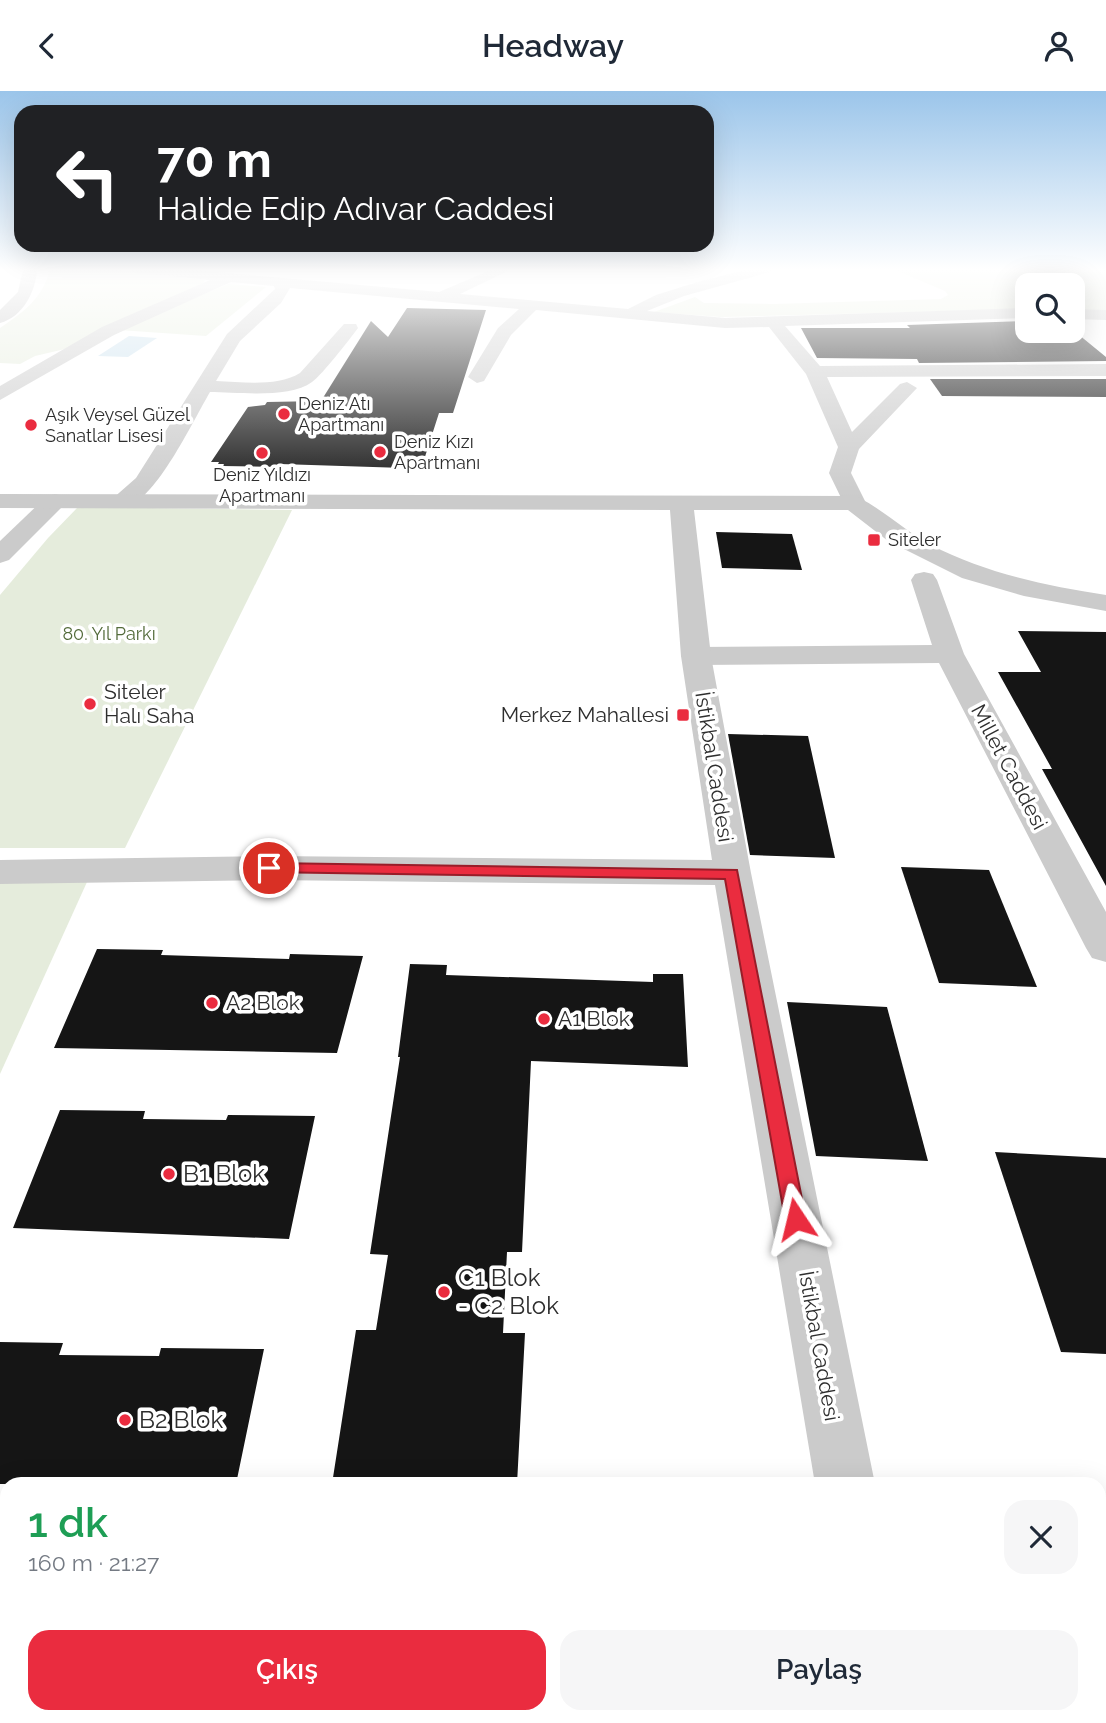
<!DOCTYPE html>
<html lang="tr">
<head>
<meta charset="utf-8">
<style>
  body { margin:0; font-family:Raleway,sans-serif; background:#f6f6f7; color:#1f2937; height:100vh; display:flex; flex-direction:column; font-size:26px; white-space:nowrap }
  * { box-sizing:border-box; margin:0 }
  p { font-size:23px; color:#747a83 }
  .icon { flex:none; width:38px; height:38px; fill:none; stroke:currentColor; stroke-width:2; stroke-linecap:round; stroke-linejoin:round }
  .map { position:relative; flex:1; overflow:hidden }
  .details { position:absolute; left:0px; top:1386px; width:1106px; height:247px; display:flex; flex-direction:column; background:#fff; border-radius:21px 21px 0 0; box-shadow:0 7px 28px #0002 }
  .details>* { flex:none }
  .guide { position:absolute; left:14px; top:14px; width:700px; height:147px; border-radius:21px; box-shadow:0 7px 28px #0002; background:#202124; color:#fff; overflow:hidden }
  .tools { position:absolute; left:1015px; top:182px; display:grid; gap:14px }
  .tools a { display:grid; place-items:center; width:70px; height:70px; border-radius:14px; background:#fff; box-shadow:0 7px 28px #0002; font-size:35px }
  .pin { position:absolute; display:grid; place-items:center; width:60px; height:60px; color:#fff; margin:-30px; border:4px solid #fff; border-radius:50%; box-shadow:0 2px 7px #0007 }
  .me { position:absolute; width:77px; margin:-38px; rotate:350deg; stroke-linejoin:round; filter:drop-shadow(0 0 5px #0008) }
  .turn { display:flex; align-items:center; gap:24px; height:147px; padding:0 28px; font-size:32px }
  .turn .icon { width:91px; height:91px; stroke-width:2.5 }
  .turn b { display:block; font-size:49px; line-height:60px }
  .round { display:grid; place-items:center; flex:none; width:74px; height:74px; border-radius:21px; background:#f6f6f7 }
  .overview { display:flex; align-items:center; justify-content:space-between; height:119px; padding:0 28px }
  h1 { font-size:42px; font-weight:600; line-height:52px; color:#1e9e55 }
  .button { display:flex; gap:14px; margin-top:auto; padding:14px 28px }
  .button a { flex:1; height:80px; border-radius:21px; background:#ea2c3f; color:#fff; font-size:28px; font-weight:600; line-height:80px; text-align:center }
  .button a+a { background:#f6f6f7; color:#1f2937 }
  header { display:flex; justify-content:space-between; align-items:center; height:91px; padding:0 28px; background:#fff; font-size:32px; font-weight:600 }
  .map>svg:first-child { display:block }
  .green { fill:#e5ecdc }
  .water { fill:#c7dfed }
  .building { fill:#151515 }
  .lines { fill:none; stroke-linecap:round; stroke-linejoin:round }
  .minor { fill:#cbcbcb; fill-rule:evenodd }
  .tertiary { fill:#cbcbcb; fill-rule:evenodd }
  .secondary { fill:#b8b8b8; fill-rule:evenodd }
  .route { fill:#ea2c3f; stroke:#981d29; stroke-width:2 }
  .poi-dot { fill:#ea2c3f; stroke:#fff; stroke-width:2.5 }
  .labels { text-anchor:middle; stroke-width:7; stroke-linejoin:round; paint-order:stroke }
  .far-poi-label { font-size:18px; fill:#2e2e2e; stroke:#fff; text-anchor:start }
  .far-park-label { font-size:18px; fill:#536b3a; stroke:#fff }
  .poi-label { font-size:21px; fill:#2e2e2e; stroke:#fff; text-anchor:start }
  .street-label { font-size:21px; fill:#2e2e2e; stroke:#fff }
  .near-poi-label { font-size:24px; fill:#2e2e2e; stroke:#fff; text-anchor:start }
</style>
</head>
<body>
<header><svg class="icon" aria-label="back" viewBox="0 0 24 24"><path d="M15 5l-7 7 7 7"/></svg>Headway<svg class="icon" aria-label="person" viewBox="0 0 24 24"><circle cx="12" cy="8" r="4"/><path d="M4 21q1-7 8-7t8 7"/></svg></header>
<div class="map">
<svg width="1106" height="1632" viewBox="0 0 1106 1632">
  <rect width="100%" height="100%" fill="#fff"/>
  <!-- green -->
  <g class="green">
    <path d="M50 178H110L205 189 199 196 65 258 35 265 20 273 0 272V237C24 221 43 207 50 178Z"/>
    <polygon points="893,178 1106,178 1106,220 1073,219 1073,194 1027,194 1027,218 721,226 654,221 695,206 704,212 773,213 941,208 948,204 945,200"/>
    <polygon points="228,193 266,196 206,245 119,239"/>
    <polygon points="78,416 292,419 125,757 0,757 0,504 48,447"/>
    <polygon points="92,780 0,983 0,781"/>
  </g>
  <!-- water -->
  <polygon class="water" points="129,245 157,247 128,266 98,265"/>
  <!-- building -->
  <g class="building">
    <polygon points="407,217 486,219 453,322 439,322 423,372 413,372 404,377 280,373 279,376 223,375 224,373 218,373 219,371 211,371 248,316 265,314 267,311 321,310 371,230 388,246"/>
    <polygon points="1027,230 1027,240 1073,239 1106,266 1106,270 919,272 917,268 817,267 801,237 910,237 907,234"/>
    <polygon points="930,288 1106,288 1106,306 942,305"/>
    <polygon points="716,441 792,443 802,479 722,477"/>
    <polygon points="1018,540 1106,541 1106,795 1042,678 1052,678 998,581 1041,581"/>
    <polygon points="728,643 808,645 835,767 750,764"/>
    <polygon points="901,776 989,779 1037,896 939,892"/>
    <polygon points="97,858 163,859 161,864 289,868 290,863 363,865 337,962 54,957"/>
    <polygon points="410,873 447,874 446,884 653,891 653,883 683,883 688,976 531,970 522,1161 507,1161 503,1242 525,1242 517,1393 332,1393 356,1239 376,1239 388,1164 370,1163 400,966 398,966"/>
    <polygon points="787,911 887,916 928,1070 816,1065"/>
    <polygon points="60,1019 145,1020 143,1028 226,1029 228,1024 315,1025 289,1148 13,1137"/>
    <polygon points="995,1061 1106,1067 1106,1263 1061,1261"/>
    <polygon points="0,1251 63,1252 59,1264 159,1265 161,1257 264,1258 236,1393 0,1393"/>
  </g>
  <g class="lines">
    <!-- minor -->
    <g class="minor">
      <path d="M128 178H182L439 201 493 178H512L460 203 628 218 656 204 691 193 748 178H772L770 181 684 205 647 220 725 227 1027 217V227L785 235 820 275 1106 273V285L827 286 852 341 900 293 907 291 917 297 859 358 851 382 866 412 862 417H846L829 382 838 356 806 283 769 236 725 237 536 219 511 244 484 290 477 292 468 286 498 237 519 218 290 197 281 212 240 250 216 290C243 291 277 296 300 282L344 233H356L358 237C349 249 323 283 312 291 289 308 237 301 210 301 193 330 160 400 131 414 126 417 120 415 115 414L111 409 136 387 227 243 275 198 274 195 231 191 114 244 0 309V295L102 236 210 189 135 182Z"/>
      <polygon points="1073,218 1106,219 1106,229 1073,228"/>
      <polygon points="55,403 63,405 67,410 63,415 9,469 0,472 0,450 47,405"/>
      <polygon points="924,481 933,483 937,489 964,563 1106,821 1106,871 1092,867 1086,857 939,572 696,574 686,571 681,565 686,559 696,556 932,554 911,489 915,483"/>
    </g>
    <!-- tertiary -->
    <g class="tertiary">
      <path d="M0 403 854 405C872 410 909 443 931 454 986 482 1045 495 1106 504V520L1024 505 962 487 888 450 848 419H694L711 565 751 782 875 1393H815L715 794 269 789 0 793V769L269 765 712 769 681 565 670 419 0 417Z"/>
      <polygon points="854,1626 922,1626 924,1632 854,1632"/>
    </g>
    <!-- secondary -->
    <path class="secondary" d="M23 178H37C36 200 23 226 0 232V219L18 201Z"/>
  </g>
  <!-- sky -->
  <linearGradient id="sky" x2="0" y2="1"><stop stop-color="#9bc5ea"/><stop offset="0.44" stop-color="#fff"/><stop offset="1" stop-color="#fff" stop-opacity="0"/></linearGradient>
  <rect width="1106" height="406" fill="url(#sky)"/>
  <!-- route -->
  <polygon class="route" points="269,772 737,779 806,1128 803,1134 796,1137 788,1134 785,1128 725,788 263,781 261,777 263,774"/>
  <!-- markers -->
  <g class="poi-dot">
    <circle cx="284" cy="323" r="7"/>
    <circle cx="31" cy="334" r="7"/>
    <circle cx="380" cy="361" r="7"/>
    <circle cx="262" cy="362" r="7"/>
    <rect x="867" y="442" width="14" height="14" rx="3.5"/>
    <circle cx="90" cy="613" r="7"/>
    <rect x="676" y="617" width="14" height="14" rx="3.5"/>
    <circle cx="212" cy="912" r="7"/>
    <circle cx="544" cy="928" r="7"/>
    <circle cx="169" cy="1083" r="7"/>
    <circle cx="444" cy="1201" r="7"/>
    <circle cx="125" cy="1329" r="7"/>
  </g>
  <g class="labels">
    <!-- far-poi labels -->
    <g class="far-poi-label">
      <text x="298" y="319">Deniz Atı<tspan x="298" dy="21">Apartmanı</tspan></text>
      <text x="45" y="330">Aşık Veysel Güzel<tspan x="45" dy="21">Sanatlar Lisesi</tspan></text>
      <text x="394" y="357">Deniz Kızı<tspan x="394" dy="21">Apartmanı</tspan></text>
      <text x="262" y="390" text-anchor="middle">Deniz Yıldızı<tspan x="262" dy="21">Apartmanı</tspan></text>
      <text x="888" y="455">Siteler</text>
    </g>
    <!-- far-park labels -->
    <g class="far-park-label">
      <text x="109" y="549">80. Yıl Parkı</text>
    </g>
    <!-- poi labels -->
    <g class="poi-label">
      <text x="104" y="608">Siteler<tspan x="104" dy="24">Halı Saha</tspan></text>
      <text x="669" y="631" text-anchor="end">Merkez Mahallesi</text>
      <text x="226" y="919">A2 Blok</text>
      <text x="558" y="935">A1 Blok</text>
    </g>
    <!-- street labels -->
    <g class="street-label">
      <text transform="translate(714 676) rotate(81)" y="7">İstikbal Caddesi</text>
      <text transform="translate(1009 676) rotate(62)" y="7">Millet Caddesi</text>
      <text transform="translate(819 1255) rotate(80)" y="7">İstikbal Caddesi</text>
    </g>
    <!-- near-poi labels -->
    <g class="near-poi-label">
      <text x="183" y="1091">B1 Blok</text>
      <text x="458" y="1195">C1 Blok<tspan x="458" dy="28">- C2 Blok</tspan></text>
      <text x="139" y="1337">B2 Blok</text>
    </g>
  </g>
</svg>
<div class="tools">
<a><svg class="icon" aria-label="search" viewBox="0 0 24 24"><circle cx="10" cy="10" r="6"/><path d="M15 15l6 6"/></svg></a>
</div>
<div class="pin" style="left:269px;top:777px;background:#d93025"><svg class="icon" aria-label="arrive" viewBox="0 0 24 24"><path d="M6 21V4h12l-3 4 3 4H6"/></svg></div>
<svg class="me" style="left:796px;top:1128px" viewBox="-20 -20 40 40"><path d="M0-17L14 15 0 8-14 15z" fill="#ea2c3f" stroke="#fff" stroke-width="4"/></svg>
<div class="guide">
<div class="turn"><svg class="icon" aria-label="left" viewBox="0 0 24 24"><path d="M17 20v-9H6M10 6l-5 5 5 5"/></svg><div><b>70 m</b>Halide Edip Adıvar Caddesi</div></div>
</div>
<section class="details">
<div class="overview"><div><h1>1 dk</h1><p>160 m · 21:27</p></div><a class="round"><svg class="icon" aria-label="close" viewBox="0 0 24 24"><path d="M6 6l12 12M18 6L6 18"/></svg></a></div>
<div class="button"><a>Çıkış</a><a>Paylaş</a></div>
</section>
</div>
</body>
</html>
